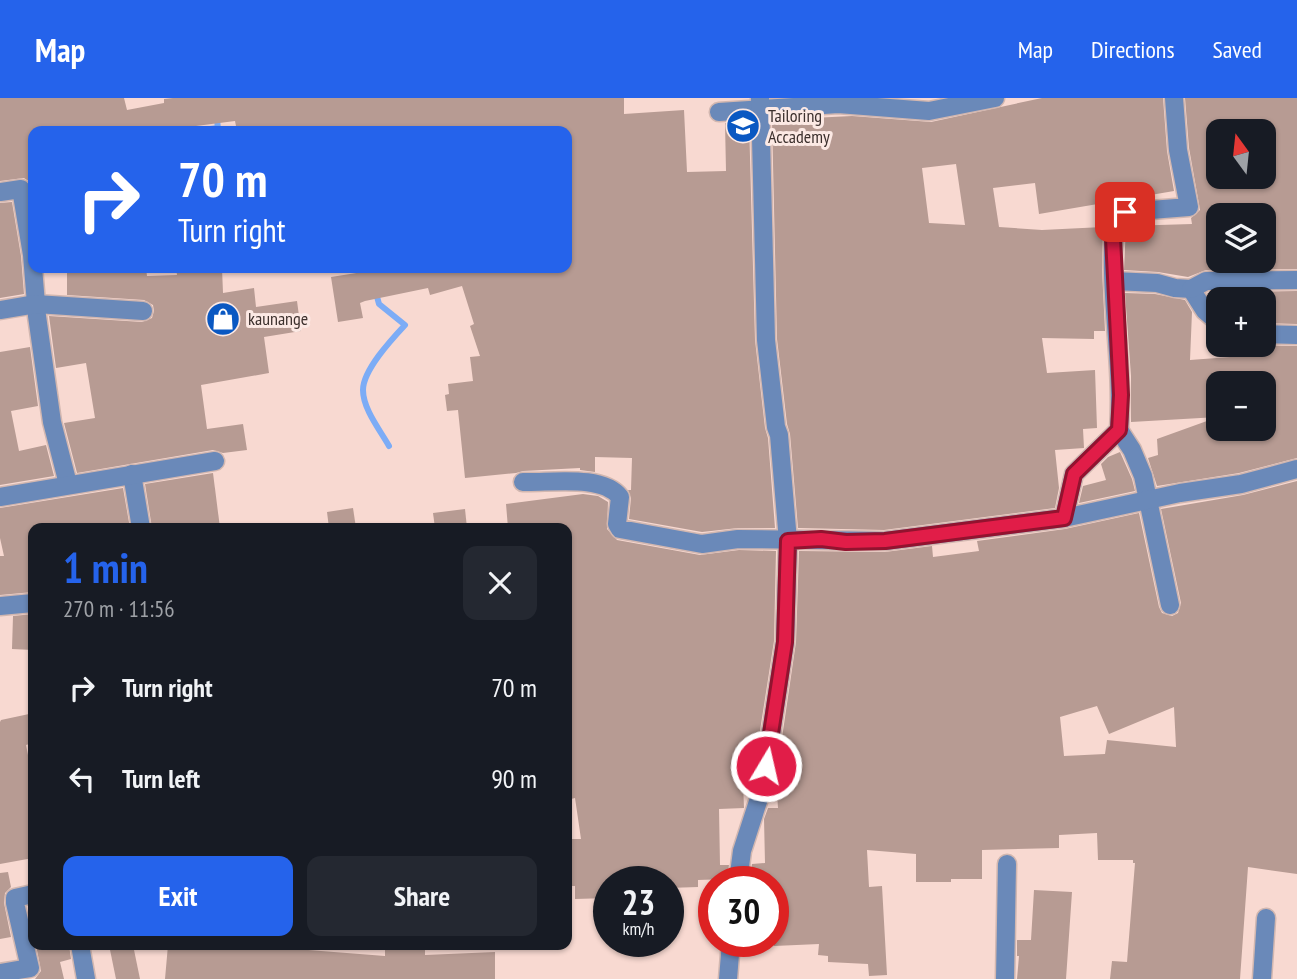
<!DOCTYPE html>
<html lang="en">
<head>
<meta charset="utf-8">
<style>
  body { margin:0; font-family:"PT Sans Narrow",sans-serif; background:#242831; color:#f1f3f6; height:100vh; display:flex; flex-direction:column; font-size:26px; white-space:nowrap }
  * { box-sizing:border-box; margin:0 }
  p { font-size:23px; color:#9ea1a6 }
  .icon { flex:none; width:38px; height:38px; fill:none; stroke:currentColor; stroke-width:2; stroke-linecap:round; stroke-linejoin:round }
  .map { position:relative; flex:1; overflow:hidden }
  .panel { position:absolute; left:28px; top:425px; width:544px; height:427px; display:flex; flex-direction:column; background:#171b24; border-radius:14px; box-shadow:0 2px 5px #0004 }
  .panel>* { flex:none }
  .top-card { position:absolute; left:28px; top:28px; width:544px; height:147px; border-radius:14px; box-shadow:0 2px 5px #0004; background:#2563eb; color:#fff; overflow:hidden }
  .needle { width:46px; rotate:345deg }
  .controls { position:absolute; left:1206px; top:21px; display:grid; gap:14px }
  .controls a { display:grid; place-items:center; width:70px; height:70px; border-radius:14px; background:#171b24; box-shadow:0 2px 5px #0004; font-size:35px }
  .speed { position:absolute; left:593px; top:768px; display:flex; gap:14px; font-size:35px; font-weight:700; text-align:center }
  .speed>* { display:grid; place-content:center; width:91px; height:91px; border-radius:50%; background:#171b24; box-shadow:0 2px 5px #0004; line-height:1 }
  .speed small { font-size:18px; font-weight:400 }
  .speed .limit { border:10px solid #d22; background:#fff; color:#111 }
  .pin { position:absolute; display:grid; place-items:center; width:60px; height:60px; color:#fff; margin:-30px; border-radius:14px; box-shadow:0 4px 10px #0006 }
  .me { position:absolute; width:77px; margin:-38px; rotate:9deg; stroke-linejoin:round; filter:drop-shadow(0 0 5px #0008) }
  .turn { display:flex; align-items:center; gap:24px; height:147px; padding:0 35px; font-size:32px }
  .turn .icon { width:91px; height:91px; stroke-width:2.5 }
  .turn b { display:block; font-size:49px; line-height:60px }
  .round { display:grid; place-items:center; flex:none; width:74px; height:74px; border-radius:14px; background:#242831 }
  .head { display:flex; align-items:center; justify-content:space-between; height:119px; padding:0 35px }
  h1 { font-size:42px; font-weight:700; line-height:52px; color:#2563eb }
  .button { display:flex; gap:14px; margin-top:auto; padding:14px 35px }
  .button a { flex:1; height:80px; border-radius:14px; background:#2563eb; color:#fff; font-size:28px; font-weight:700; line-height:80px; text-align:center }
  .button a+a { background:#242831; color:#f1f3f6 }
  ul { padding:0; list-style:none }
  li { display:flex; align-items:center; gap:21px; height:91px; padding:0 35px }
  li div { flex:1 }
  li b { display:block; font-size:26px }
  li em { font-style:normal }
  header { display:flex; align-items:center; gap:42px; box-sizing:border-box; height:98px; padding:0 35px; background:#2563eb; color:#fff }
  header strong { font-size:33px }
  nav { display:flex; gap:38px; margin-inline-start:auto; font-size:24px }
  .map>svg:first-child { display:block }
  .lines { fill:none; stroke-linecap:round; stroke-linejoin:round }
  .stream { stroke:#7cacf6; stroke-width:6 }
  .building { fill:#b79b93; fill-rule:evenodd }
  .minor-casing { stroke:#d2b7b0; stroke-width:21 }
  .minor { stroke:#6a89b9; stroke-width:18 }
  .route-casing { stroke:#92132f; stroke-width:18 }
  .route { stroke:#e11d48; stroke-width:12 }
  .labels { text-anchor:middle; stroke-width:6; stroke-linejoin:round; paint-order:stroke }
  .poi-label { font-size:18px; fill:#3c302d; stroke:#fce9e4; text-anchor:start }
</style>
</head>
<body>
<header>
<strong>Map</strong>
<nav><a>Map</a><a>Directions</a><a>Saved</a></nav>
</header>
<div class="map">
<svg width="1297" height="881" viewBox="0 0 1297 881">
  <rect width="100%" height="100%" fill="#f8d9d1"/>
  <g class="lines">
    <!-- stream -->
    <g class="stream">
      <polyline points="217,19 218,33"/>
      <polyline points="203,32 218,30"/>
      <path d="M376 195 379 206 405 227C392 241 363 272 363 292 363 311 380 332 389 348"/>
    </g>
  </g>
  <!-- building -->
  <g class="building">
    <polygon points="0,0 124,0 127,12 164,5 164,1 173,0 624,0 624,16 684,12 687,74 726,73 725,25 749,23 755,242 765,330 768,340 775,430 738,430 702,434 629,421 631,400 628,392 631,392 632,360 595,359 595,374 580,372 580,370 523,373 516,375 465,380 458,312 447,313 445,297 449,296 448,286 473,283 470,259 480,258 470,228 474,226 462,188 430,197 428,190 365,203 360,205 363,220 338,224 331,179 388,170 567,170 567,33 237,33 235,23 157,33 33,33 33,95 30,84 24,80 0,83"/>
    <path d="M1042 0H1163L1167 53 1174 93 1039 116 1035 85 993 90 999 129 1042 132 1103 129 1102 172 1105 233H1094V241L1042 240 1047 275 1095 272 1097 330 1083 331 1084 350 1055 352 1059 390 1055 410 884 432 798 430 790 336 787 326 777 241 772 22 852 18 931 24ZM956 66 965 127 929 125 922 70Z"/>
    <path d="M1185 0H1297V171L1206 172 1188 179 1158 174 1124 172 1126 128 1192 126 1191 120 1200 112 1189 50ZM1264 30V79H1218V33ZM1218 117H1264V163H1218Z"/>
    <polygon points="12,104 21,158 24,196 0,200 0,105"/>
    <polygon points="67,170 146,170 147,178 177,177 176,170 222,170 223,195 254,190 256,209 297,203 301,233 264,239 269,275 201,287 207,331 243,326 247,352 223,355 213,352 77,375 64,325 95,320 86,265 56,270 49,218 142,224 152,220 154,213 153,207 144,202 67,197"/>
    <polygon points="1297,193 1297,226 1264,225 1264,201 1218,201 1218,209 1207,195"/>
    <polygon points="1125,195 1155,196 1185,202 1192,214 1190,262 1230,259 1230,247 1297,248 1297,360 1239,375 1157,388 1148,360 1158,357 1157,341 1218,319 1218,331 1269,331 1266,284 1218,285 1218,319 1131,324 1131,278"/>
    <polygon points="30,249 38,308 11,313 19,353 46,347 54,378 0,387 0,254"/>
    <polygon points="1120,354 1132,381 1135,393 1079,405 1083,388 1106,382 1101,366 1108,359"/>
    <polygon points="213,375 220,430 152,430 145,386"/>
    <path d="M1297 383V776L1248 769 1240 881H1110L1112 863 1127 864 1135 765H1133V762H1098L1097 735 1059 737V750L982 752V781H951V784H916V756L867 752 869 789 882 788 887 877 869 878 868 866 828 864V858L818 857 819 846 774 848V784H750V781L752 766 765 765 764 721 768 710H778L776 681 796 544 799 453 885 454 932 448 933 459 979 453 977 443 1065 431 1139 415 1159 509 1162 515 1172 518 1178 515 1181 505 1161 411 1243 397ZM1097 608 1109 636 1174 609 1176 649 1107 642 1105 656 1064 658 1060 619Z"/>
    <polygon points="123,390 130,430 33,430 33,494 0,497 0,458 4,458 0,440 0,410"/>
    <polygon points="583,396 598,398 608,404 607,431 617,442 700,457 739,452 776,453 774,543 756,658 742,659 744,710 719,711 720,767 729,767 727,781 698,782 698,789 668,790 668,784 609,784 609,800 575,801 575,788 572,788 572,741 581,741 575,700 567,702 567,430 508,430 506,406"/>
    <polygon points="353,410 356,430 329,430 327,414"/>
    <polygon points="465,411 467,430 435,430 433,415"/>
    <polygon points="33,516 33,552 12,551 13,518"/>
    <polygon points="29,616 33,645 26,647 33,682 33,760 0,766 0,624 1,622"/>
    <polygon points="8,774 11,789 5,795 4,805 11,839 0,841 0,775"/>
    <polygon points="1034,792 1072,794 1066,881 1017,881 1019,858 1017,858 1017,842 1031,842"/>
    <polygon points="36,847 69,847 71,861 60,864 64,881 35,881 41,873"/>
    <polygon points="109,847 133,847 140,881 116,881"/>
    <polygon points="168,847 246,847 385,858 385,847 425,847 425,857 495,854 495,881 165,881"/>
  </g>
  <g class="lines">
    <!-- minor casing -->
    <g class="minor-casing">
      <g id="minor">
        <polyline points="719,14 838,6 929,13 995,0"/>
        <polyline points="0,94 21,91 32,157 37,218 52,324 68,386"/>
        <polyline points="1114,183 1157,185 1175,190 1191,191 1205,213 1218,224"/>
        <polyline points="1191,191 1206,183 1297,182"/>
        <polyline points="0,212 36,206 143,213"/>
        <polyline points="1264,236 1297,237"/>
        <polyline points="1119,332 1132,352 1143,378 1170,507"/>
        <polyline points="132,376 141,430"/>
        <path d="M523 384C550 385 602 376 620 399L617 426 620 431 702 446 738 441 885 443 1064 420 1074 376 1119 332C1124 261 1107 190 1115 119L1125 114 1189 109 1178 52 1174 0"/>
        <polyline points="0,399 215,363"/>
        <polyline points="1064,420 1180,395 1241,386 1297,371"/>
        <polyline points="0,508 33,505"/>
        <polyline points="738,784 742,753 763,688 785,544 788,443 779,337 776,329 766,242 760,0"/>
        <polyline points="80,847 86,881"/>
        <polyline points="0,875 30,870 15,805 15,800 33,796"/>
        <polyline points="728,881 731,844"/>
        <polyline points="1005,881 1007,766"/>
        <polyline points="1262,881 1266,820"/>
      </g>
    </g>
    <!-- minor -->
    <use href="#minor" class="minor"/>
  </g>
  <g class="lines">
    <!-- route casing -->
    <g class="route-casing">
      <polyline id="route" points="766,668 785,544 788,443 821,441 846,444 885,443 1064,420 1074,376 1119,332 1121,297 1113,140 1115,119 1125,114"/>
    </g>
    <!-- route -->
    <use href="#route" class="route"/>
  </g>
  <!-- icons -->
  <defs>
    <g id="school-disc" transform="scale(1.75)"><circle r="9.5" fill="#0a58c2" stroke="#fce9e4"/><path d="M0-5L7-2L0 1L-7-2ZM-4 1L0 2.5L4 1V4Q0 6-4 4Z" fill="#fff"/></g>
    <g id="shop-disc" transform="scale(1.75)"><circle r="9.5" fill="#0a58c2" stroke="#fce9e4"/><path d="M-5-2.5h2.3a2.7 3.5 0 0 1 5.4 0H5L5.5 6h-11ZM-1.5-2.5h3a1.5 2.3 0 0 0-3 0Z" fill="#fff"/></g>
  </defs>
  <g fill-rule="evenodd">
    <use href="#school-disc" x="743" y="28"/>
    <use href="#shop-disc" x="223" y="221"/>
  </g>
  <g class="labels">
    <!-- poi labels -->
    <g class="poi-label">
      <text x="768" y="24">Tailoring<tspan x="768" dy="21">Accademy</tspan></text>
      <text x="248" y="227">kaunange</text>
    </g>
  </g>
</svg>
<div class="controls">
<a><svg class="needle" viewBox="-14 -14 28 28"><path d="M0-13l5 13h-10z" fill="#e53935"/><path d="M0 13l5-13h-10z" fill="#9ea1a6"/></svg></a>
<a><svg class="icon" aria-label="layers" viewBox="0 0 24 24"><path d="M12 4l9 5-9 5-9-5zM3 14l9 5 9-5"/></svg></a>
<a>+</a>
<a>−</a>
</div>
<div class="speed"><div>23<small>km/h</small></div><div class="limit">30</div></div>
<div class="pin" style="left:1125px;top:114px;background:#d93025"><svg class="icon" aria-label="arrive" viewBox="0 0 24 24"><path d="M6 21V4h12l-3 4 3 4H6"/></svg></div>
<svg class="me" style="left:766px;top:668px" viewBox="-20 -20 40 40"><circle r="17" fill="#e11d48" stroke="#fff" stroke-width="3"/><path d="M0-11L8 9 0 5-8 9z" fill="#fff"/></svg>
<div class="top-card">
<div class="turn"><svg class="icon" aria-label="right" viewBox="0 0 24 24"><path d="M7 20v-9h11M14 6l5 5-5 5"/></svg><div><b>70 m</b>Turn right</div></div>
</div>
<section class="panel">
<div class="head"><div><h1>1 min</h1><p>270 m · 11:56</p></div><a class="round"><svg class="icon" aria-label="close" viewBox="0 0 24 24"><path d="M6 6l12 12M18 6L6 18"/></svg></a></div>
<ul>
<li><svg class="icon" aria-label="right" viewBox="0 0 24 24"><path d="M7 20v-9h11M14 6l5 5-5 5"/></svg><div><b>Turn right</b></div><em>70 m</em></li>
<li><svg class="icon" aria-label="left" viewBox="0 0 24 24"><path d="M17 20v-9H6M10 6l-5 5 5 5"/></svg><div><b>Turn left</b></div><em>90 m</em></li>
</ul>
<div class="button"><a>Exit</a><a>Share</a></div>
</section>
</div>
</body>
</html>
